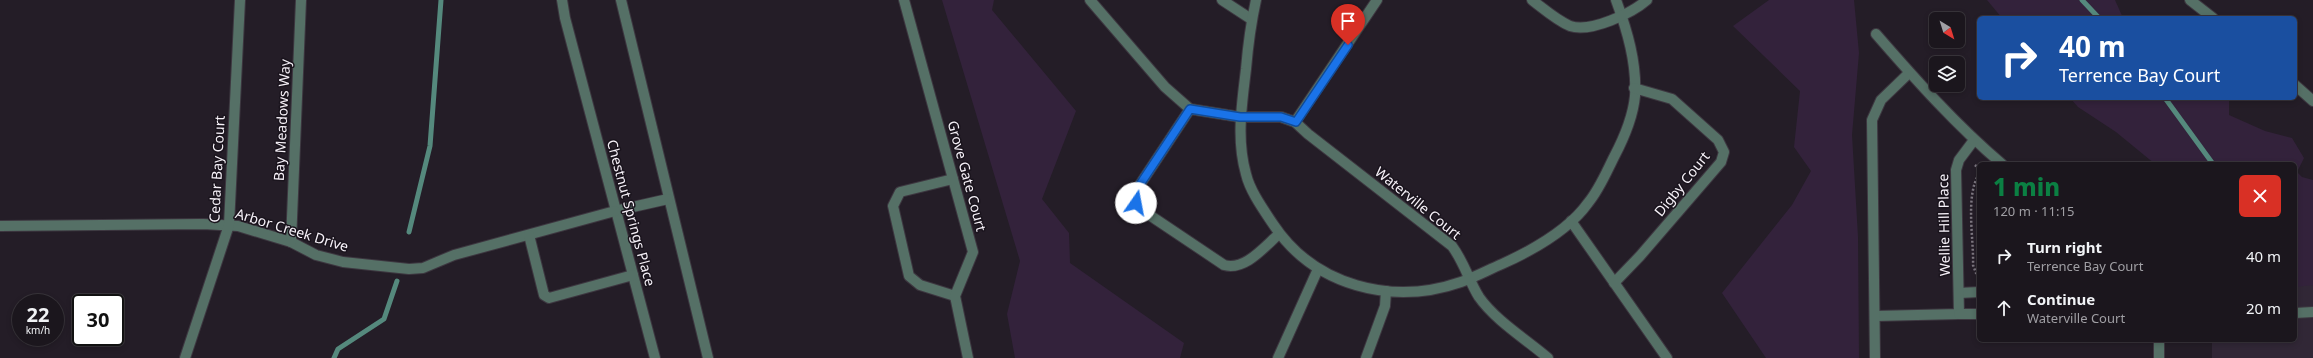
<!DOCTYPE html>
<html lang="en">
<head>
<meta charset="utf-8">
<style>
  body { margin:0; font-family:"Noto Sans",sans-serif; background:#241f26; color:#f1f3f6; height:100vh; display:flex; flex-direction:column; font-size:15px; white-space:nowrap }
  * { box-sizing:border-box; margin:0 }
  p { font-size:13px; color:#a09fa4 }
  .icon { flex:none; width:22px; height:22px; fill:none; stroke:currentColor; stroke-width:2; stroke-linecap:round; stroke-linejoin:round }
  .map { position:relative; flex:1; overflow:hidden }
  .side { position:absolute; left:1977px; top:162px; width:320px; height:180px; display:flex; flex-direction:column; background:#1b161d; border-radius:6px; box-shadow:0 2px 6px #0003,0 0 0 1px #39353b }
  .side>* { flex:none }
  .hud { position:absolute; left:1977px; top:16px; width:320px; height:84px; border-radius:6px; box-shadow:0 2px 6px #0003,0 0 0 1px #39353b; background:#1a4fa0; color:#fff; overflow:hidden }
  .needle { width:26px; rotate:142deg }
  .fabs { position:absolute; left:1929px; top:12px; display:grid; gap:8px }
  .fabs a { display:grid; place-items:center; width:36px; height:36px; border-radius:6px; background:#1b161d; box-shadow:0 2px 6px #0003,0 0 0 1px #39353b; font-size:20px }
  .speed { position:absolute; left:12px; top:294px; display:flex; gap:8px; font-size:20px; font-weight:700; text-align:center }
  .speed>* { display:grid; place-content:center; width:52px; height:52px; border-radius:50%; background:#1b161d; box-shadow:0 2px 6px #0003,0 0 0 1px #39353b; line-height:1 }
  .speed small { font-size:10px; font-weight:400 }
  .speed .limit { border:2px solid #111; border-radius:6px; background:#fff; color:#111 }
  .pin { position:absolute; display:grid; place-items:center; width:34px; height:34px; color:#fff; margin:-41px -17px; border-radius:50% 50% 50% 0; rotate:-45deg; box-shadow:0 0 4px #0007 }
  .pin .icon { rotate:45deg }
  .me { position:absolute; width:44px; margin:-22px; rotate:12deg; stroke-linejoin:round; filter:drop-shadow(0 0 3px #0008) }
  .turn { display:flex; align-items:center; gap:14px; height:84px; padding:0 16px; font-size:18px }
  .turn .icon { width:52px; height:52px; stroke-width:2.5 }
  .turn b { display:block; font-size:28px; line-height:34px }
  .round { display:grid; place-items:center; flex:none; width:42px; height:42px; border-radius:6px; background:#241f26 }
  .headline { display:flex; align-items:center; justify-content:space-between; height:68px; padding:0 16px }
  h1 { font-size:24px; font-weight:800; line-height:30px; color:#0b8043 }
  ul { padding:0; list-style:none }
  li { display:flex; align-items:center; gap:12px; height:52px; padding:0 16px }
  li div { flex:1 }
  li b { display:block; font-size:15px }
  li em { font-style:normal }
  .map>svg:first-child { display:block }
  .built { fill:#312736 }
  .green { fill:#33223b }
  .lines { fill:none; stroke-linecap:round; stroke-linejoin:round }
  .stream { stroke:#55897d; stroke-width:5 }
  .lane-casing { stroke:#3d3740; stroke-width:12 }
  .street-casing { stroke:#3d3740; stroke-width:12 }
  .path { stroke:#7d7780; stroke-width:2.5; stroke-dasharray:2 2; stroke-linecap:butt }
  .lane { stroke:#557066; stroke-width:10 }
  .street { stroke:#557066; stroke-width:10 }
  .route-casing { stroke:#114b97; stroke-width:10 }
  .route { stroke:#1a73e8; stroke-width:7 }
  .labels { text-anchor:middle; stroke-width:3; stroke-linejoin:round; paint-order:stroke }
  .street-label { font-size:14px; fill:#f7f2f9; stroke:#1a141d }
</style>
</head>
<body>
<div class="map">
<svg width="2313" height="358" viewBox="0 0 2313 358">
  <rect width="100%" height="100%" fill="#241d27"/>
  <!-- built -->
  <polygon class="built" points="2295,281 2313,281 2313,358 2212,358 2212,340 2295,340"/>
  <!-- green -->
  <g class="green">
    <polygon points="942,0 994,0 992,10 1076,111 1042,199 1069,233 1070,263 1184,343 1180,358 1015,358 1007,314 1020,261"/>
    <polygon points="1769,0 1854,0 1859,53 1852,135 1858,237 1859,358 1766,358 1722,293 1792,205 1811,171 1794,147 1800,91 1733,26"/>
    <polygon points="1987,0 2115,0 2123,18 2002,18"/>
    <polygon points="2070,98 2229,98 2229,115 2265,131 2292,138 2304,158 2297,172 2302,177 2313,180 2313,285 2295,287 2295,164 2155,164 2116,132 2078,107"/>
  </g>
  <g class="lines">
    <!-- stream -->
    <g class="stream">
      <polyline points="2082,0 2099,18"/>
      <polyline points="2165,98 2213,164"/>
      <polyline points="409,232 430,146 441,0"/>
      <polyline points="334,358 338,349 384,319 397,281"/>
    </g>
    <!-- lane casing -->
    <g class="lane-casing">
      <g id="lane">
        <polyline points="621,0 708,358"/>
        <path d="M1876 34C1916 80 1956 125 2002 164"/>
        <polyline points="953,179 900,192 893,206 909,276 920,285 955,296"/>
        <polyline points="615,211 668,199"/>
        <polyline points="1959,293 1979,292"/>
        <polyline points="1875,316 1959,314 1956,170 1959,160 1974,140"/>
        <polyline points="1875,358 1872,120 1881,100 1909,73"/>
        <polyline points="2159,358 2159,340"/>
      </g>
    </g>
    <!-- street casing -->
    <g class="street-casing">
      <g id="street">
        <polyline points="562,0 565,18 655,358"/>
        <polyline points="904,0 973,252 955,296 968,358"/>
        <path d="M1090 0 1165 87 1190 109 1240 117H1281L1295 122 1308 134 1452 246C1464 262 1469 281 1479 297 1495 320 1527 340 1548 358"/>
        <polyline points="1222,0 1251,19"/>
        <path d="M1256 0C1251 23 1248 45 1246 69 1242 104 1236 139 1246 174 1250 191 1263 209 1273 224 1314 286 1392 306 1461 282 1475 277 1488 270 1502 264 1533 250 1568 231 1588 203 1599 190 1606 173 1614 157 1624 138 1633 117 1635 96 1637 63 1627 30 1616 0"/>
        <path d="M1532 0C1544 9 1556 20 1570 26 1591 33 1632 13 1647 0"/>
        <polyline points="2190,0 2213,18"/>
        <polyline points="2295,85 2313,101"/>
        <path d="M1190 109 1139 186 1134 196 1139 208 1224 265C1245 271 1264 247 1279 234"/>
        <polyline points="1295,122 1377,0"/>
        <polyline points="1571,221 1667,358"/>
        <polyline points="0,226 203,224 238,226 291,242 316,255 343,262 409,269 423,268 454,255 615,211"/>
        <polyline points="529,235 544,295 549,298 633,275"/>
        <polyline points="291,242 301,0"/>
        <polyline points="1614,283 1640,256 1721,162 1724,152 1718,140 1672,99 1634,88"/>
        <polyline points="2295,313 2313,312"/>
        <polyline points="1959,314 1979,314"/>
        <polyline points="185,358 229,225 240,0"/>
        <polyline points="1278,358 1318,269"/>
        <polyline points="1366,358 1385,306 1386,291"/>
      </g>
    </g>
    <!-- path -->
    <g class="path">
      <polyline points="1975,165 1979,169"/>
      <path d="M1979 174C1965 196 1974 239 1973 265L1976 273 1979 275"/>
    </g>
    <!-- lane -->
    <use href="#lane" class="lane"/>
    <!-- street -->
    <use href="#street" class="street"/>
  </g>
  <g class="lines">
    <!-- route casing -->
    <g class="route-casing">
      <polyline id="route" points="1136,203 1134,196 1139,186 1190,109 1240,117 1281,117 1296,122 1348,45"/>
    </g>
    <!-- route -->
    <use href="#route" class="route"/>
  </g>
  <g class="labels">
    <!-- street labels -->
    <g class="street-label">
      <text transform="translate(282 120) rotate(-87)" y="5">Bay Meadows Way</text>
      <text transform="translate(217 169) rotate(-87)" y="5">Cedar Bay Court</text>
      <text transform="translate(967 176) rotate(75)" y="5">Grove Gate Court</text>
      <text transform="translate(1682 184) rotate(-51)" y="5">Digby Court</text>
      <text transform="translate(1418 203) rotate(39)" y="5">Waterville Court</text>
      <text transform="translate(631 213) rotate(75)" y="5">Chestnut Springs Place</text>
      <text transform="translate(1944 225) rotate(-91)" y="5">Wellie Hill Place</text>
      <text transform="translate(292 230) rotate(17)" y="5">Arbor Creek Drive</text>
    </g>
  </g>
</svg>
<div class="fabs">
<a><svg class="needle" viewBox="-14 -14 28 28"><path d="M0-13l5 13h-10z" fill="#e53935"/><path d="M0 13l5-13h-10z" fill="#a09fa4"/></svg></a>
<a><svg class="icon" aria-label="layers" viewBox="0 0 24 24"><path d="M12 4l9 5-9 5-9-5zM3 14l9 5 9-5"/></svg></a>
</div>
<div class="speed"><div>22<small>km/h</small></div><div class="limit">30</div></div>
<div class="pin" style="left:1348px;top:45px;background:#d93025"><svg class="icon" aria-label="arrive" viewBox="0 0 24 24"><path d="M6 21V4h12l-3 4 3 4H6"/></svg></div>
<svg class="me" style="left:1136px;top:203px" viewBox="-20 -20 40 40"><circle r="19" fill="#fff"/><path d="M0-13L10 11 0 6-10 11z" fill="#1a73e8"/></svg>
<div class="hud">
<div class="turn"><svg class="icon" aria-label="right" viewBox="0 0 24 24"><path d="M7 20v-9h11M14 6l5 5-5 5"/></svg><div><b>40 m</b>Terrence Bay Court</div></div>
</div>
<section class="side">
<div class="headline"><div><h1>1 min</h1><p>120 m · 11:15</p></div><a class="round" style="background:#d93025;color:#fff"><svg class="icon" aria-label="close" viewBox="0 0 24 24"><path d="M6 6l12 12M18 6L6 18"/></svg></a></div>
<ul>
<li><svg class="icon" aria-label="right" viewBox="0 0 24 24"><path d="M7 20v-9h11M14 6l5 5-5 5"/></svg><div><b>Turn right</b><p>Terrence Bay Court</p></div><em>40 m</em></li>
<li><svg class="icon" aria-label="ahead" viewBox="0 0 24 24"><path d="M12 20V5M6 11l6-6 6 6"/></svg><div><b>Continue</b><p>Waterville Court</p></div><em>20 m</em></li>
</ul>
</section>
</div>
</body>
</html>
